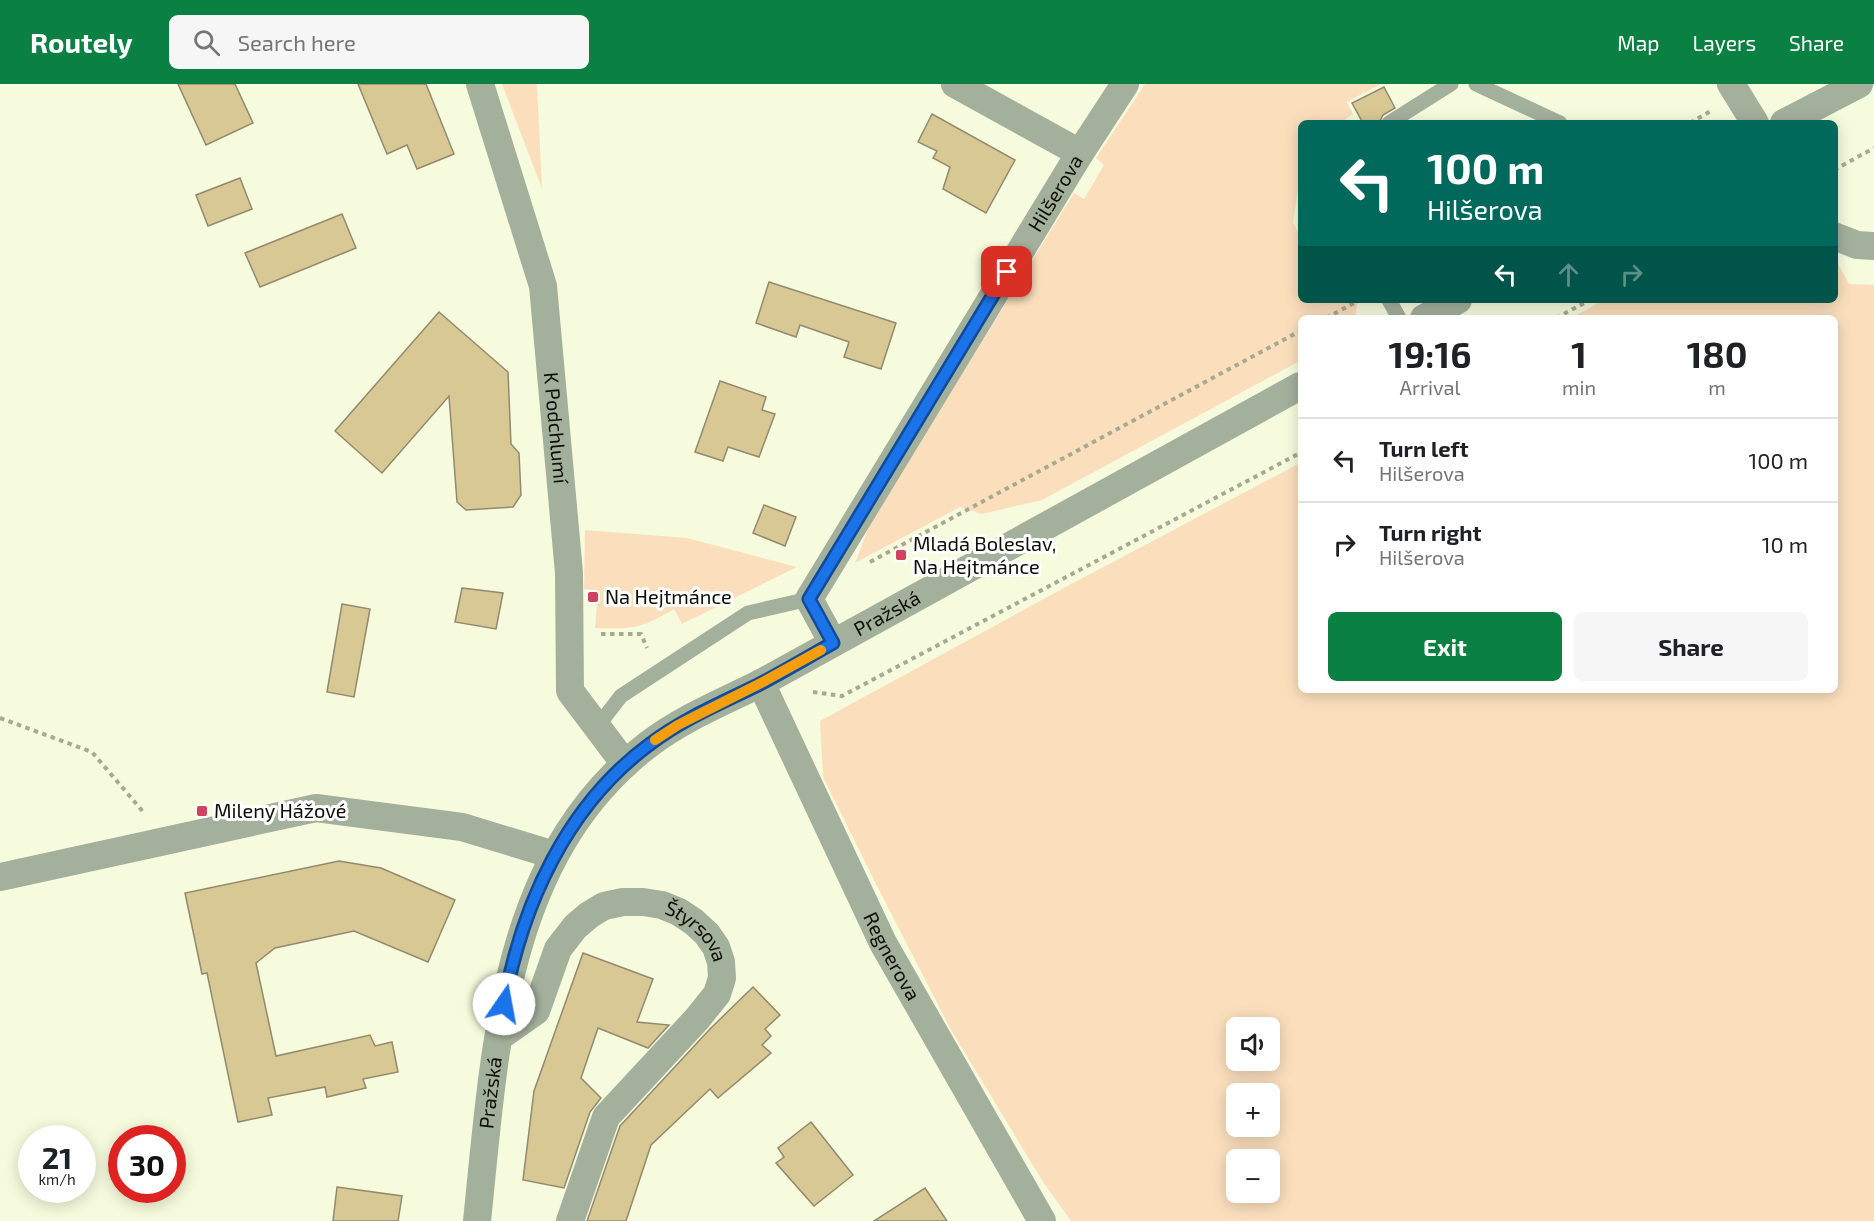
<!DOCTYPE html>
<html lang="en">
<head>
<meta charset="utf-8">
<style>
  body { margin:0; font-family:"Exo 2",sans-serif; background:#f6f6f6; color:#202124; height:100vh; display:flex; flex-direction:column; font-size:22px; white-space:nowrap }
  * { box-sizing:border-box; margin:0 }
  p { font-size:20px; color:#757577 }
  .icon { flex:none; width:33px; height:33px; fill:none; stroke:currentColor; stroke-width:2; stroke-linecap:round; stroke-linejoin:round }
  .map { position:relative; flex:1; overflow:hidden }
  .sheet { position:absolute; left:1298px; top:231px; width:540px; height:378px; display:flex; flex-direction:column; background:#fff; border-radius:9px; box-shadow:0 3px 15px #0003 }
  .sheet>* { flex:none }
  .hud { position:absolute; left:1298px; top:36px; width:540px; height:183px; border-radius:9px; box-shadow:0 3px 15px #0003; background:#00695c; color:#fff; overflow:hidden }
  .buttons { position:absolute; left:1226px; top:933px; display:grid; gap:12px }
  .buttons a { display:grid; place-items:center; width:54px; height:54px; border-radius:9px; background:#fff; box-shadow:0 3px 15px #0003; font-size:30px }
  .speed { position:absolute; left:18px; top:1041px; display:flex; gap:12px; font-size:30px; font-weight:700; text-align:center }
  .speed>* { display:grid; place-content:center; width:78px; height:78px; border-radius:50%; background:#fff; box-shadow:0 3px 15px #0003; line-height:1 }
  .speed small { font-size:15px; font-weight:400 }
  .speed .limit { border:9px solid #d22; background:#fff; color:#111 }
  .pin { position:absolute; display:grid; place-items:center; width:51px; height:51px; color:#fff; margin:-26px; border-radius:12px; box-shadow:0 3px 9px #0006 }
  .me { position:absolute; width:66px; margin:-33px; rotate:12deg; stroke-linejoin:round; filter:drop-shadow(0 0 4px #0008) }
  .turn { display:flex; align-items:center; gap:21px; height:126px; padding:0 30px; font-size:27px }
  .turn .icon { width:78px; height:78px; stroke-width:2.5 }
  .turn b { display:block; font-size:42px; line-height:51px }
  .lanes { display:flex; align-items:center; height:57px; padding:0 30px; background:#0003; justify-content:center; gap:30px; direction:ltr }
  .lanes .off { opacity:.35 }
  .eta { display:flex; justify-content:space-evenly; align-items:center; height:102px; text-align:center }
  .eta b { font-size:36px; font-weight:700; line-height:42px }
  .action { display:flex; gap:12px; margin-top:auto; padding:12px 30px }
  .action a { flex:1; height:69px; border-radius:9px; background:#0b8043; color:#fff; font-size:24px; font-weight:700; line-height:69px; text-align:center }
  .action a+a { background:#f6f6f6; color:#202124 }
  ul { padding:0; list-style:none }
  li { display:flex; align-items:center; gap:18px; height:84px; padding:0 30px; border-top:2px solid #e0e0e0 }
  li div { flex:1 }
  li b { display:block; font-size:22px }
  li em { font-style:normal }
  header { display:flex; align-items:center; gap:36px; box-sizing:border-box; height:84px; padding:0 30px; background:#0b8043; color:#fff }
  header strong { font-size:28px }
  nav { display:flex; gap:33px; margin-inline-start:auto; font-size:21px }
  .search { width:420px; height:54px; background:#f6f6f6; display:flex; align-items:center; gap:15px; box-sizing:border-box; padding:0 21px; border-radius:9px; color:#757577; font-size:22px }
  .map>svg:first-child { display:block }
  .green { fill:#fbdfbd; fill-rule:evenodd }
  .building { fill:#d8c894; stroke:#928a6f; stroke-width:1.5 }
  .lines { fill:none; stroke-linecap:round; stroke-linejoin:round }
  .path { stroke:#a7aa93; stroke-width:4; stroke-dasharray:4.5 4.5; stroke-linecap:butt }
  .service { stroke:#a3b09c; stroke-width:15 }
  .minor { stroke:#a3b09c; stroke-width:28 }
  .route-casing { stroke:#114b97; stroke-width:15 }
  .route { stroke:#1a73e8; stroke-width:10 }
  .slow { stroke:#f59e0b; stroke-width:10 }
  .poi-dot { fill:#d14160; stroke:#fff; stroke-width:2 }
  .labels { text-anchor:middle; stroke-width:6; stroke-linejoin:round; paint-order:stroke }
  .street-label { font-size:20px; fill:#0d0e05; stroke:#fff }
  .poi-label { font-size:20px; fill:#0d0e05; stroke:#fff; text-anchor:start }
</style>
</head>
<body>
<header>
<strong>Routely</strong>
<div class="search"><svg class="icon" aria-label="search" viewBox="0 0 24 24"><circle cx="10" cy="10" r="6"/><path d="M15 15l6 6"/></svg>Search here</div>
<nav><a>Map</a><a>Layers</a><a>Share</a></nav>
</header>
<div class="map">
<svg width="1874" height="1137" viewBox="0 0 1874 1137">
  <rect width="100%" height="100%" fill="#f7fbdd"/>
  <!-- green -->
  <g class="green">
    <polygon points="502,0 537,0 542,105"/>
    <polygon points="1145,0 1381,0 1347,18 1353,30 1340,39 1300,39 1300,94 1293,138 1300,153 1300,216 1358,216 1355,234 1300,234 1300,277 1042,416 982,430 960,423 855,479 871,437 1074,109 1084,115 1104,81 1096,74"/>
    <path d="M1835 174 1849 200 1874 201V1137H1071L1043 1098 951 946 875 798 823 693 820 637 1060 506 1300 379V606H1834V234H1571L1604 216H1834ZM1236 944H1269V976H1236ZM1236 1010H1269V1042H1236ZM1236 1076H1269V1108H1236Z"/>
    <path d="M585 446 687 454 797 483 682 540 674 525C640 545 634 545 595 544L598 507 584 505Z"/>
  </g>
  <!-- building -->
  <g class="building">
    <polygon points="178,0 235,0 253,39 206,61"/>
    <polygon points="358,0 426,0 454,70 417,85 407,61 387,70"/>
    <polygon points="1384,3 1395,24 1383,31 1379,39 1363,39 1352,19"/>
    <polygon points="932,30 1015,76 986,129 943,105 950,83 933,74 937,67 918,58"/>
    <polygon points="240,94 252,125 208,142 196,111"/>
    <polygon points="342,130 356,164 260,203 245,169"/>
    <polygon points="769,198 896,239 881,285 844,273 849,258 800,241 796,253 756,239"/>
    <polygon points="439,228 508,288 511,360 519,369 521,411 513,423 466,426 457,418 449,312 382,389 335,347"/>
    <polygon points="720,297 766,313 762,326 775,330 759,373 728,363 723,377 695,368"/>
    <polygon points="764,421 796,433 785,462 753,449"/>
    <polygon points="462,504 503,509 496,545 455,538"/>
    <polygon points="342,520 370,525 354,613 327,608"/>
    <polygon points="339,777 381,784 455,816 428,878 354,847 275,864 256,879 276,972 370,951 375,962 392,958 398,988 363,995 366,1004 327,1013 325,1003 268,1014 272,1031 238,1038 207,889 202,890 185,809"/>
    <polygon points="583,869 653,895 637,938 669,941 648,964 598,944 581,994 601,1014 590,1028 564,1104 523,1096 534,1007"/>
    <polygon points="753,903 780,931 765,945 771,952 762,961 771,969 718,1014 710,1005 651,1061 626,1137 587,1137 620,1042 710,945"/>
    <polygon points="811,1038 853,1091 814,1122 776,1079 784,1073 778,1064"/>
    <polygon points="337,1103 402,1112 398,1137 333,1137"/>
    <polygon points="925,1104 947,1137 874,1137"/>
  </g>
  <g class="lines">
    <!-- path -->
    <g class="path">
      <polyline points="1690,39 1711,27"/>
      <polyline points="1834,86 1874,64"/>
      <polyline points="1326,234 1356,218"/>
      <polyline points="1556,234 1590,216"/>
      <polyline points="870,478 1300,247"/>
      <polyline points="601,550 641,550 647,564"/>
      <polyline points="813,608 842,612 1300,369"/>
      <polyline points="0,634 92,668 145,730"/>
    </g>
    <!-- service -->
    <g class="service">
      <polyline points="1476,0 1560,39"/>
      <polyline points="1389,39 1451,0"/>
      <polyline points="1389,216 1399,234"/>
      <polyline points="597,643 621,612 748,529 809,515"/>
    </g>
    <!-- minor -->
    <g class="minor">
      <path id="s1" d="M480 0 543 202 569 489 570 607 625 680"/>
      <polyline points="955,0 1080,69"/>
      <polyline points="1731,0 1755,39"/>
      <polyline points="1784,39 1859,0"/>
      <polyline points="1834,152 1857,161 1874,162"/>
      <polyline points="1424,234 1458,216"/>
      <path id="s2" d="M833 559 809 515 1080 69 1125 0"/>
      <path id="s3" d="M761 599 883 859 1042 1137"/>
      <polyline points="0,793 316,724 462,743 554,771"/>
      <path id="s4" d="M499 953 536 927 558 865 575 843 589 831 604 822 623 818H643L662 821 679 828 694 838 707 850 716 863 721 878 722 894 717 910 697 935 606 1033 570 1137"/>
      <path id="s5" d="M477 1137C495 967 501 773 649 660 683 634 723 618 761 599L1300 302"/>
    </g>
  </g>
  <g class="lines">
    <!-- route casing -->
    <g class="route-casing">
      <path id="route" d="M504 920C522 820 567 721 650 660 683 635 721 619 758 601 783 588 808 573 833 559L809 515 1007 188"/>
    </g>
    <!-- route -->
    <use href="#route" class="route"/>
    <!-- slow -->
    <polyline class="slow" points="655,656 678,641 761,599 821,566"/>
  </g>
  <!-- markers -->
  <g class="poi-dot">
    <rect x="895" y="465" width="12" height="12" rx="3"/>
    <rect x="587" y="507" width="12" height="12" rx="3"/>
    <rect x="196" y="721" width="12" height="12" rx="3"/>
  </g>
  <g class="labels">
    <!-- street labels -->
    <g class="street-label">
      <text dy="7" stroke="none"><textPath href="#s2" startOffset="525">Hilšerova</textPath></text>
      <text dy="7" stroke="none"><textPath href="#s1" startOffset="354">K Podchlumí</textPath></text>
      <text dy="7" stroke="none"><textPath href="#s5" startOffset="795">Pražská</textPath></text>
      <text dy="7" stroke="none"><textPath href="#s4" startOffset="278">Štyrsova</textPath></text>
      <text dy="7" stroke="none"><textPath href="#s3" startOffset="303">Regnerova</textPath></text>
      <text dy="7" stroke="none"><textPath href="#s5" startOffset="129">Pražská</textPath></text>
    </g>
    <!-- poi labels -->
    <g class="poi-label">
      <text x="913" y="467">Mladá Boleslav,<tspan x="913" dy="23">Na Hejtmánce</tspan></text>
      <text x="605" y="520">Na Hejtmánce</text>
      <text x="214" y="734">Mileny Hážové</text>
    </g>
  </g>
</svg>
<div class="buttons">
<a><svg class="icon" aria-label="sound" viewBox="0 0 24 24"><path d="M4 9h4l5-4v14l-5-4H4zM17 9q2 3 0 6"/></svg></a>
<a>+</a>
<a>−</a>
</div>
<div class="speed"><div>21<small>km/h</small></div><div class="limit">30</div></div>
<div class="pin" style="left:1007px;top:188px;background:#d93025"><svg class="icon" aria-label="arrive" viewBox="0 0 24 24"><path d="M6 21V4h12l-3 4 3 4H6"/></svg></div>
<svg class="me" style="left:504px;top:920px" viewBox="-20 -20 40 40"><circle r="19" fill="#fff"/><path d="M0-13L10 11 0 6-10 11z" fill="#1a73e8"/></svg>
<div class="hud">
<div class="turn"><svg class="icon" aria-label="left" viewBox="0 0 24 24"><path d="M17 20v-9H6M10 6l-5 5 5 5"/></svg><div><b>100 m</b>Hilšerova</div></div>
<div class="lanes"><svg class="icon" aria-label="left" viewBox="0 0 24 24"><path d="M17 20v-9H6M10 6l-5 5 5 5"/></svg><svg class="icon off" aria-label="ahead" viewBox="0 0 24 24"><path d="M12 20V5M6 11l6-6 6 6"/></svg><svg class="icon off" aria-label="right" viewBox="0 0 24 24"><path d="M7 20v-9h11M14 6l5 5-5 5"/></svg></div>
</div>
<section class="sheet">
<div class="eta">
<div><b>19:16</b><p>Arrival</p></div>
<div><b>1</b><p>min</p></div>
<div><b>180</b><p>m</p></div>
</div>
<ul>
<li><svg class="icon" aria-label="left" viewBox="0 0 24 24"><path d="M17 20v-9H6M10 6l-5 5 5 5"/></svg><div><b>Turn left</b><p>Hilšerova</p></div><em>100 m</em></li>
<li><svg class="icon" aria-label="right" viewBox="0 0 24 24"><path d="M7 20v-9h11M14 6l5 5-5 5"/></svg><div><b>Turn right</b><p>Hilšerova</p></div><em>10 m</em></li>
</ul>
<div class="action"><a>Exit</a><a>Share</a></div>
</section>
</div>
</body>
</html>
